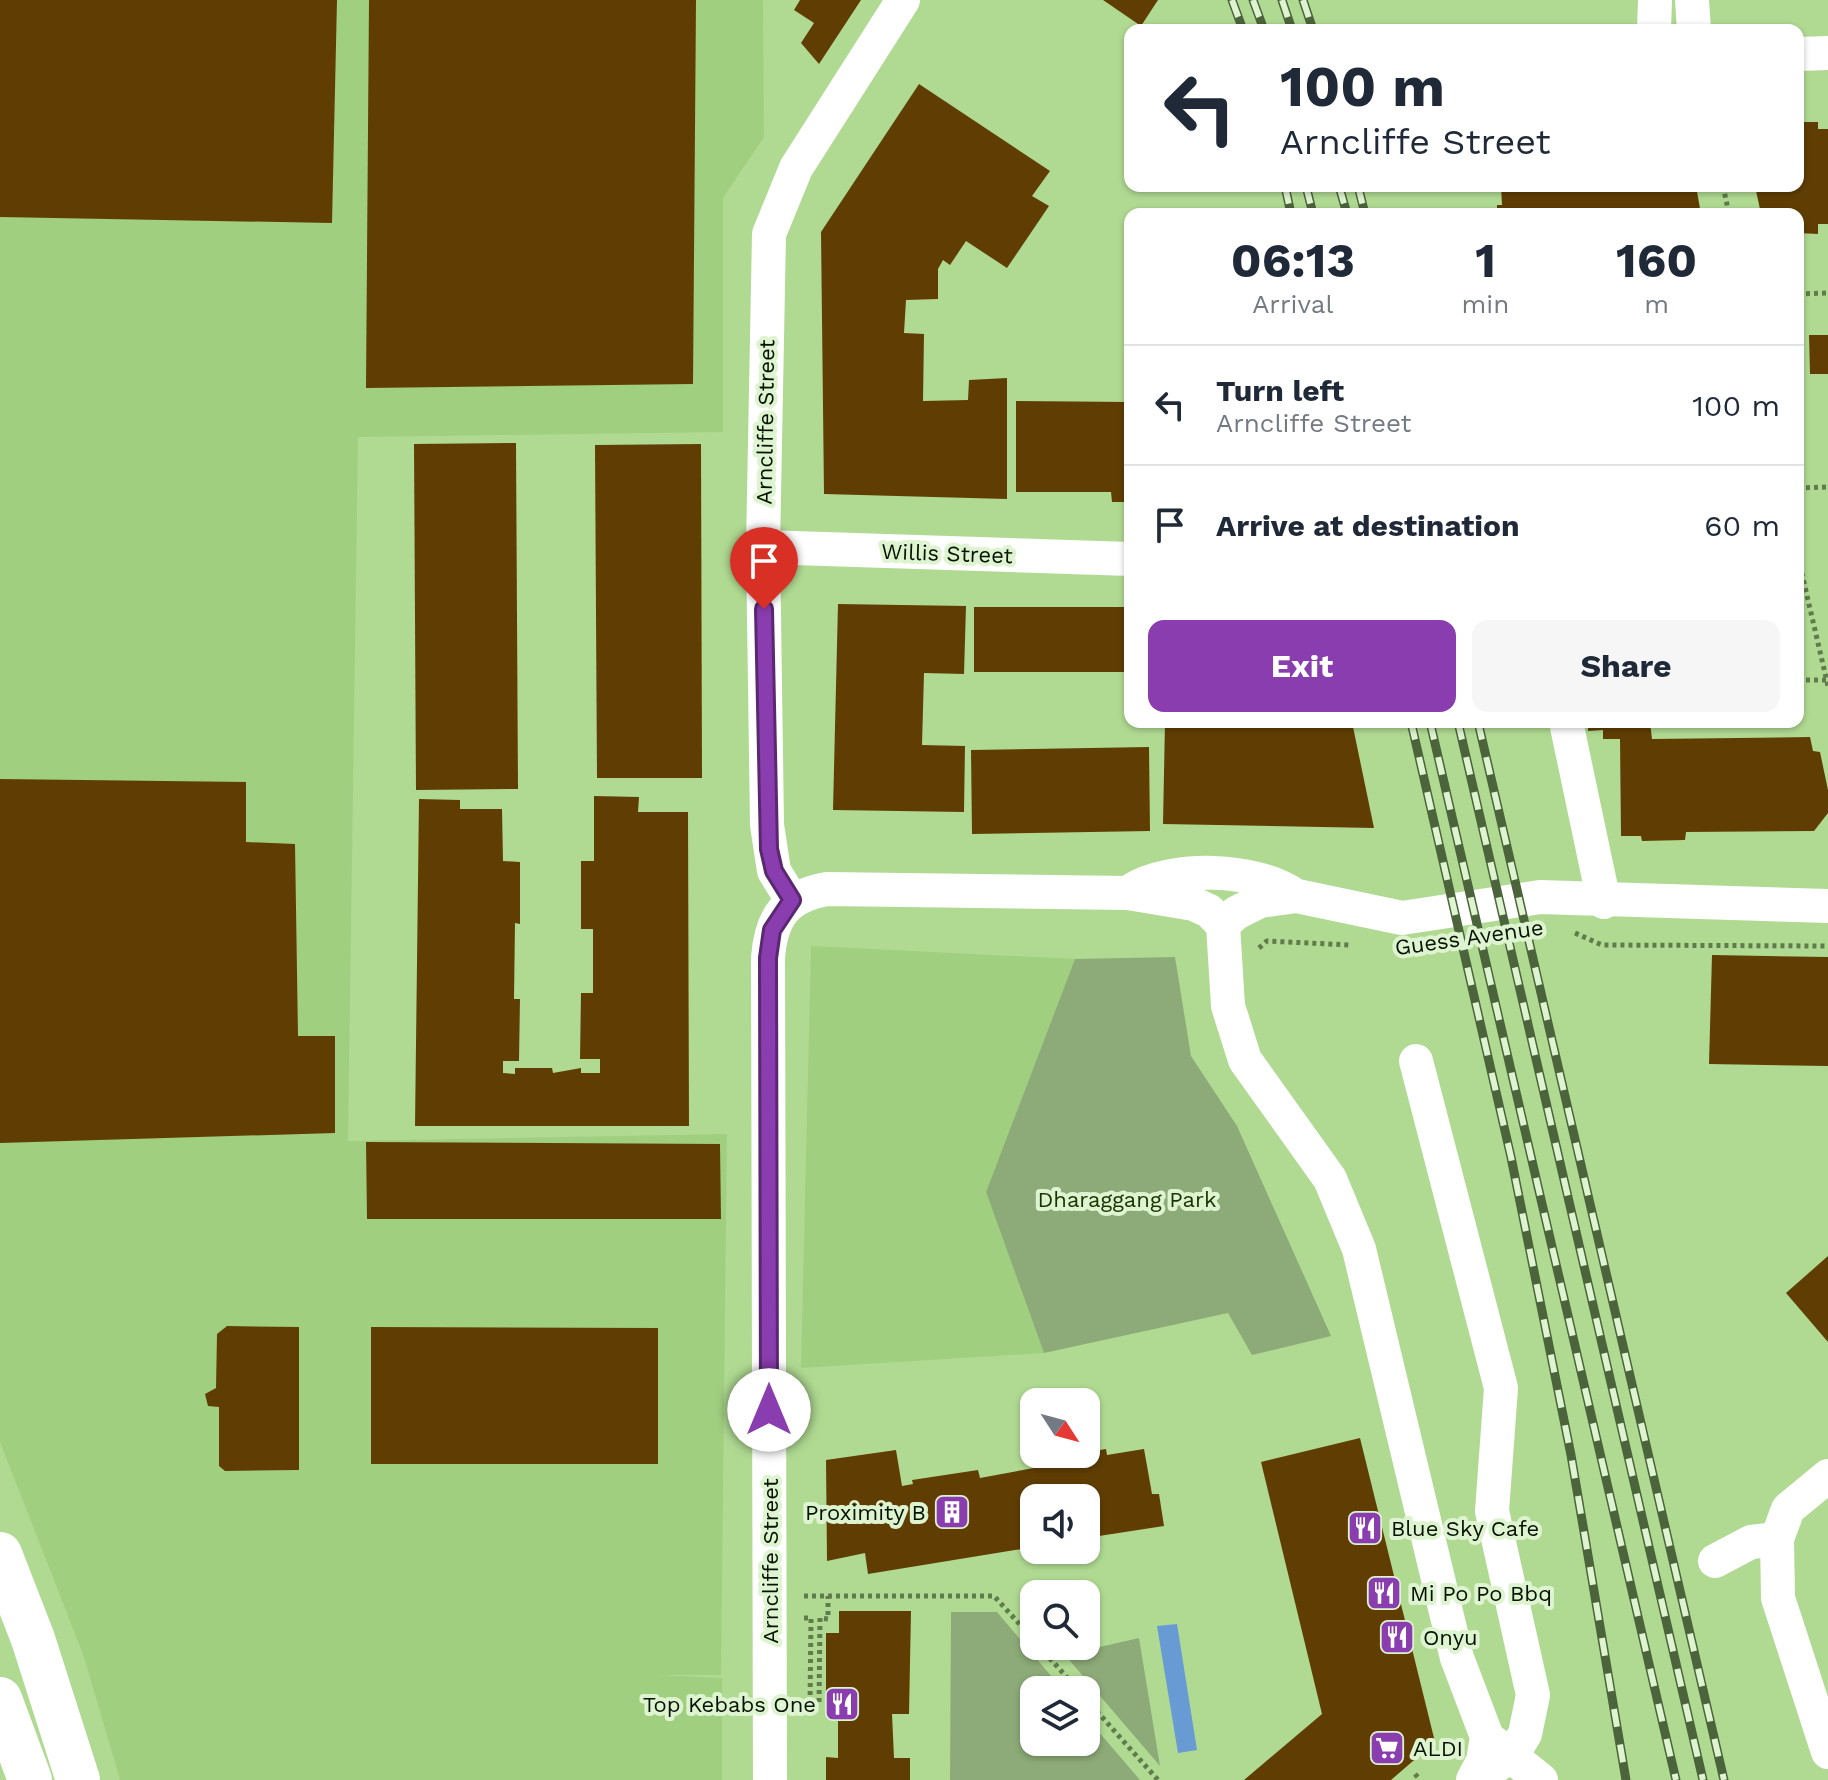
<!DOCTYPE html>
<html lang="en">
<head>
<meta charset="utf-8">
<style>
  body { margin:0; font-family:"Work Sans",sans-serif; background:#f6f6f7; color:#1f2937; height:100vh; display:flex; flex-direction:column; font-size:30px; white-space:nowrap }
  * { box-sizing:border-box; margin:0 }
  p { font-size:26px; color:#747a83 }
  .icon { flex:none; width:44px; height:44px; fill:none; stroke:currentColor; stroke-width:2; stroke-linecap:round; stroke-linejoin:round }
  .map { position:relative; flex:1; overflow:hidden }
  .details { position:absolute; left:1124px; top:208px; width:680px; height:520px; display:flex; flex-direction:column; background:#fff; border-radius:16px; box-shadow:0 2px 6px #0004 }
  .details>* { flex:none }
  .hud { position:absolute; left:1124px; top:24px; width:680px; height:168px; border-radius:16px; box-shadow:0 2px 6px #0004; background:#fff; color:#1f2937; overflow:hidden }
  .needle { width:52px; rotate:126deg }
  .controls { position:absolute; left:1020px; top:1388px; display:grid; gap:16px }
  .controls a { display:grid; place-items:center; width:80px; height:80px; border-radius:16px; background:#fff; box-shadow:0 2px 6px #0004; font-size:40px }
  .pin { position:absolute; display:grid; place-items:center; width:68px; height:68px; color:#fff; margin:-82px -34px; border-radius:50% 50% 50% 0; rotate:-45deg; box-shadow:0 0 8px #0007 }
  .pin .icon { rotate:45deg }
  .me { position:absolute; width:88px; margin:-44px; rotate:0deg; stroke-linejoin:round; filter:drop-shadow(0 0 6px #0008) }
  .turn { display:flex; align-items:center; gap:28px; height:168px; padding:0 24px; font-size:36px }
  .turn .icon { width:104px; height:104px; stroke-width:2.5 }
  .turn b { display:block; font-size:56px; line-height:68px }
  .eta { display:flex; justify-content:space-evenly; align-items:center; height:136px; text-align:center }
  .eta b { font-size:48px; font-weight:700; line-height:56px }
  .action { display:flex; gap:16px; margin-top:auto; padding:16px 24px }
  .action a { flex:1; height:92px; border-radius:16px; background:#8a3dae; color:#fff; font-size:32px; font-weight:700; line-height:92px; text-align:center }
  .action a+a { background:#f6f6f7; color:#1f2937 }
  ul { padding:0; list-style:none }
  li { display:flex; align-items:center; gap:24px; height:120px; padding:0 24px; border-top:2px solid #e0e1e3 }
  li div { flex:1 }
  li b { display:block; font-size:30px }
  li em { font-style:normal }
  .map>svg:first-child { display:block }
  .built { fill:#a1cf80 }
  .green { fill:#8dab78 }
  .water { fill:#689ad4 }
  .building { fill:#603e03 }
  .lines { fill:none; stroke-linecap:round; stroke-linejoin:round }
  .path { stroke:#607c4d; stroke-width:5; stroke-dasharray:4 4; stroke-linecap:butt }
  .minor { stroke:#fff; stroke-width:34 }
  .highway { stroke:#fff; stroke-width:44 }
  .rail-casing { stroke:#4b643b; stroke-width:9 }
  .rail { stroke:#def4d0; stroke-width:6; stroke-dasharray:18; stroke-linecap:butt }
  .route-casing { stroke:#5a2871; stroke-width:20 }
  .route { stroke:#8a3dae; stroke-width:14 }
  .labels { text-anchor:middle; stroke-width:8; stroke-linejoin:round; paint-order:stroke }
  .street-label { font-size:22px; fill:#061300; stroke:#def4d0 }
  .park-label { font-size:22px; fill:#1a3302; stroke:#def4d0 }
  .poi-label { font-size:22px; fill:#061300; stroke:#def4d0; text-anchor:start }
</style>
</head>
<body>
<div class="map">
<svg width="1828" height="1780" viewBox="0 0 1828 1780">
  <rect width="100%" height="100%" fill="#b0da92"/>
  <!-- built -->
  <g class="built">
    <polygon points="0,0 763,0 764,137 723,198 723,432 358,437 348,1141 727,1134 721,1675 658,1675 722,1678 722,1780 120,1780 84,1657 0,1442"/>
    <polygon points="811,946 1075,959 986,1192 1044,1353 801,1368"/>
  </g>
  <!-- green -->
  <g class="green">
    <polygon points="1175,957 1191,1056 1237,1126 1331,1336 1252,1355 1228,1313 1044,1353 986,1192 1075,959"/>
    <polygon points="951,1612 997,1612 1063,1690 1034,1690 1034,1742 1086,1742 1086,1717 1140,1780 950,1780"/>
    <polygon points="1139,1638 1160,1766 1065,1655"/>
  </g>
  <!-- water -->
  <polygon class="water" points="1177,1624 1197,1750 1178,1753 1157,1626"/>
  <!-- building -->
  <g class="building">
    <polygon points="0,0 337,0 332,223 0,217"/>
    <polygon points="369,0 696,0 693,384 366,388"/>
    <polygon points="800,0 861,0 819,64 801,43 814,23 794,10"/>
    <polygon points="1103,0 1158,0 1141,26"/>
    <polygon points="919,84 1050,171 1032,196 1049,206 1007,268 966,241 950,265 943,260 938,269 938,299 906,300 904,333 924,334 923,401 968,400 969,380 1007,378 1007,499 824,494 821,232"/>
    <polygon points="1798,122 1818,122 1818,129 1828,129 1828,224 1818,224 1818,234 1798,233 1798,214 1761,214 1755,186 1798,186"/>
    <polygon points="1501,186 1696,186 1701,214 1497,214 1497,205 1502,205"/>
    <polygon points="1809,335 1828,335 1828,374 1810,374"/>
    <polygon points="1016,401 1130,402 1130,502 1112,502 1111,492 1016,492"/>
    <polygon points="516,443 518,789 416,790 414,444"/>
    <polygon points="701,444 702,778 597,778 595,445"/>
    <polygon points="838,604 966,606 964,674 924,673 922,745 965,746 964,812 833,810"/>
    <rect x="974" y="607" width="156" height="65"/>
    <polygon points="1165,722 1352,722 1374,828 1163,824"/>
    <polygon points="1588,722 1650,722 1652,739 1810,737 1813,751 1820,752 1828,790 1828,813 1814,831 1686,832 1685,840 1642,841 1641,836 1621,836 1620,739 1603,739 1603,730 1588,731"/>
    <polygon points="1149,747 1150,831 972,834 971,750"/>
    <polygon points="0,779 246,782 246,842 295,844 298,1036 335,1036 335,1133 0,1143"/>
    <polygon points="594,796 639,797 638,812 688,812 689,1126 415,1126 419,799 460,800 460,809 502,809 503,861 520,862 520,924 515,923 514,999 520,999 519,1061 503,1061 503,1073 515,1074 515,1068 552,1068 553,1073 581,1068 581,1073 600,1073 600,1059 580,1059 581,993 593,993 593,929 581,929 581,861 594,861"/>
    <polygon points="1712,955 1828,957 1828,1066 1709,1064"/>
    <polygon points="366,1142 720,1144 721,1219 367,1219"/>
    <polygon points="1828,1256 1828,1342 1786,1293"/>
    <polygon points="227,1326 299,1327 299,1470 225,1471 219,1466 219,1407 208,1406 205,1394 216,1388 217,1334"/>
    <polygon points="371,1327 658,1328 658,1464 371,1464"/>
    <polygon points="1360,1438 1435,1742 1391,1780 1244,1780 1322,1714 1261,1462"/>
    <polygon points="1106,1449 1107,1455 1144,1449 1152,1494 1159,1494 1164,1526 1086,1538 1086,1498 1034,1498 1034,1547 868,1574 865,1553 827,1561 826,1460 896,1450 902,1486 913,1484 912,1480 978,1470 980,1478 1061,1463 1060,1457"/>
    <polygon points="839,1611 911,1611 909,1714 892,1714 894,1758 910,1758 910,1780 826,1780 826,1757 838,1758 838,1715 826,1714 826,1633 839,1633"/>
  </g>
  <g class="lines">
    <!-- path -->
    <g class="path">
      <polyline points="1723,186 1729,214"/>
      <polyline points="1798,294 1828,293"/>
      <polyline points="1798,488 1828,487"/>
      <polyline points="1798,557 1828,686"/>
      <polyline points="1798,680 1827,680"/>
      <polyline points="1575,933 1602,945 1828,946"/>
      <polyline points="1259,948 1267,941 1350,945"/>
      <polyline points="804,1596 994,1596 1034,1640"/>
      <polyline points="804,1618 811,1618 810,1704 819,1704 820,1618 828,1619 828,1596"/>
      <polyline points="1039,1646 1078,1690"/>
      <polyline points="1086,1699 1158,1780"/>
      <polyline points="1415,1774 1420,1780"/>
    </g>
    <!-- minor -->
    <g class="minor">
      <polyline points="1692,0 1694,30"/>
      <polyline points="1654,30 1655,0"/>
      <polyline points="1798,54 1828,53"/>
      <polyline points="763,547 1130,559"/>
      <polyline points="1566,722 1604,902"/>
      <path d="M1130 891C1171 865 1256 867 1296 896"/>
      <polyline points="792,900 774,871 767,825 763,547 769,234 796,168 903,0"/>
      <polyline points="1223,925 1228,1006 1245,1060 1330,1179 1359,1249 1457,1658 1487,1737 1483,1761 1473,1780"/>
      <polyline points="1223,925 1236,913 1260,901 1297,896 1402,918 1540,897 1828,906"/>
      <polyline points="1416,1061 1501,1388 1492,1511 1533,1695 1525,1734 1512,1755 1475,1780"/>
      <polyline points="1828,1476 1788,1509 1777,1539 1778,1598 1828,1752"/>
      <polyline points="1715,1561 1751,1542 1777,1539"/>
      <polyline points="1493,1742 1541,1780"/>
      <path d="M770 1780 768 958C771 917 786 896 827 889L1128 893 1194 904 1209 911 1223 925"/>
    </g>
    <!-- highway -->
    <g class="highway">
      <polyline points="0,1554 33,1639 78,1780"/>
      <polyline points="0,1699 30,1780"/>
    </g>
    <!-- rail casing -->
    <g class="rail-casing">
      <g id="rail">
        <polyline points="1232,0 1243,30"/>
        <polyline points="1253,0 1264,30"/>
        <polyline points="1282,0 1292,30"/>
        <polyline points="1303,0 1313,30"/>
        <polyline points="1285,186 1291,214"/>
        <polyline points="1306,186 1313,214"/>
        <polyline points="1339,186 1347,214"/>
        <polyline points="1358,186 1365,214"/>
        <polyline points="1411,722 1511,1157 1571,1455 1626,1780"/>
        <polyline points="1430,722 1676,1780"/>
        <polyline points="1458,722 1703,1780"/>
        <polyline points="1478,722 1724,1780"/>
      </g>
    </g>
    <!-- rail -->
    <use href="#rail" class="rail"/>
  </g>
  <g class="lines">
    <!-- route casing -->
    <g class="route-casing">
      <polyline id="route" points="764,609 769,849 774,871 792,900 772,930 768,958 769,1410"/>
    </g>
    <!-- route -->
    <use href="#route" class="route"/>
  </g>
  <!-- icons -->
  <defs>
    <g id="building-square" transform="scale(1.8)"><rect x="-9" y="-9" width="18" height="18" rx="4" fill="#8a3dae" stroke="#def4d0"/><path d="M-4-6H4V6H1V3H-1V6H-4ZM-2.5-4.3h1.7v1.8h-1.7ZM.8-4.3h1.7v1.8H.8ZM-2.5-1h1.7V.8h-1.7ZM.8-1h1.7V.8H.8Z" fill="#fff"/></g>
    <g id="restaurant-square" transform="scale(1.8)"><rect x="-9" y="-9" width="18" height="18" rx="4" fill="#8a3dae" stroke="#def4d0"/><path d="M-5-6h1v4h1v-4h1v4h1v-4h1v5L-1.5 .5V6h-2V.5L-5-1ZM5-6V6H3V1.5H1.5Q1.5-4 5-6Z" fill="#fff"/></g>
    <g id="supermarket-square" transform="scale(1.8)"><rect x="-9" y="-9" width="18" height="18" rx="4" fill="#8a3dae" stroke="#def4d0"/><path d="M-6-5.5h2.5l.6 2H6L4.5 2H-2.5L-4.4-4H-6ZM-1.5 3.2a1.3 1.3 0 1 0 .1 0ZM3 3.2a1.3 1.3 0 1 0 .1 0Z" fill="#fff"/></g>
  </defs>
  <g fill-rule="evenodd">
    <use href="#building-square" x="952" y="1512"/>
    <use href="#restaurant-square" x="1365" y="1528"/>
    <use href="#restaurant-square" x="1384" y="1593"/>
    <use href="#restaurant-square" x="1397" y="1637"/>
    <use href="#restaurant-square" x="842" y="1704"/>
    <use href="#supermarket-square" x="1387" y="1748"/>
  </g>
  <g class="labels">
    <!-- street labels -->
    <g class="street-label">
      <text transform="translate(765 422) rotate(-89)" y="8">Arncliffe Street</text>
      <text transform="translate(947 553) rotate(2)" y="8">Willis Street</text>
      <text transform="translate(1469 937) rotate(-8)" y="8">Guess Avenue</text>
      <text transform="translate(770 1561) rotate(-90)" y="8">Arncliffe Street</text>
    </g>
    <!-- park labels -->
    <g class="park-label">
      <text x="1127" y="1207">Dharaggang Park</text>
    </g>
    <!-- poi labels -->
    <g class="poi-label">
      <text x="926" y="1520" text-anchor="end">Proximity B</text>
      <text x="1391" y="1536">Blue Sky Cafe</text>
      <text x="1410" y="1601">Mi Po Po Bbq</text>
      <text x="1423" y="1645">Onyu</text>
      <text x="816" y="1712" text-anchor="end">Top Kebabs One</text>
      <text x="1413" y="1756">ALDI</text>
    </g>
  </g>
</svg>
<div class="controls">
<a><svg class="needle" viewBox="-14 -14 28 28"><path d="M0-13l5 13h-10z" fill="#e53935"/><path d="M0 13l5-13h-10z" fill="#747a83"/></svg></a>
<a><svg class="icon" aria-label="sound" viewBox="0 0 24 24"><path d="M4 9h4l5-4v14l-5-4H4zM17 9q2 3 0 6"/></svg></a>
<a><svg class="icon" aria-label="search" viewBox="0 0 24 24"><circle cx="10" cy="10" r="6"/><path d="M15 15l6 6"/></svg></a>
<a><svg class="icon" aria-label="layers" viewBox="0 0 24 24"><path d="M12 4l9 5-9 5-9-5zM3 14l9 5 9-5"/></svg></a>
</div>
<div class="pin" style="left:764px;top:609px;background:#d93025"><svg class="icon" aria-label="arrive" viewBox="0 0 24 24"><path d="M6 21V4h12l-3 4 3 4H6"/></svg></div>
<svg class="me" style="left:769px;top:1410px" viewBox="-20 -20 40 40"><circle r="19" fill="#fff"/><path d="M0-13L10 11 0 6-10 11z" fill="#8a3dae"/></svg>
<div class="hud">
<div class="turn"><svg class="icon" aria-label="left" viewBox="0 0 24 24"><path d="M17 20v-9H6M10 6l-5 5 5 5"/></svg><div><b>100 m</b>Arncliffe Street</div></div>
</div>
<section class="details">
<div class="eta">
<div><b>06:13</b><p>Arrival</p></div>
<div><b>1</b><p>min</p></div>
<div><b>160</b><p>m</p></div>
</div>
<ul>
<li><svg class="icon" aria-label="left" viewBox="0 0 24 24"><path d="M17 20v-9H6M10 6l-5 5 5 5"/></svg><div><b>Turn left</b><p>Arncliffe Street</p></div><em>100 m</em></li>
<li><svg class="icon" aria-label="arrive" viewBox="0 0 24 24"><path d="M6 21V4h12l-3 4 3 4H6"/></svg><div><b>Arrive at destination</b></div><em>60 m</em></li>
</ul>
<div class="action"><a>Exit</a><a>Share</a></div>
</section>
</div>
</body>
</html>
